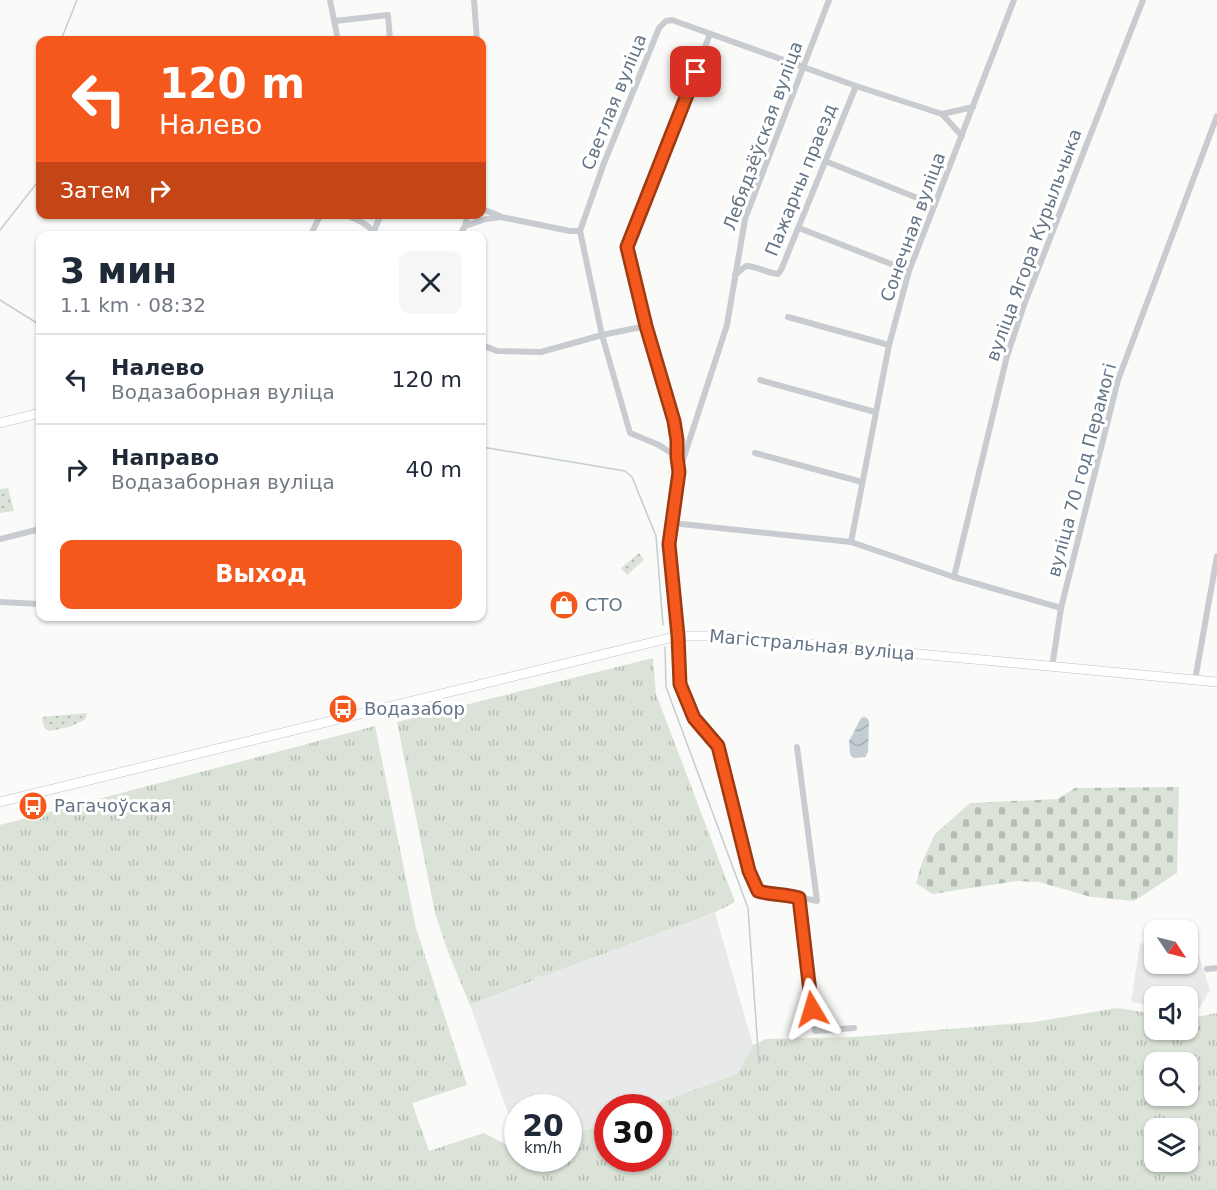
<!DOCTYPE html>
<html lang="ru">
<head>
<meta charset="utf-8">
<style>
  body { margin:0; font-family:"DejaVu Sans",sans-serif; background:#f6f6f7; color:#1f2937; height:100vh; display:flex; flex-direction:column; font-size:22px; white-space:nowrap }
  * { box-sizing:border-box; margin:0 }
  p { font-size:20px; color:#747a83 }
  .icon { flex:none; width:33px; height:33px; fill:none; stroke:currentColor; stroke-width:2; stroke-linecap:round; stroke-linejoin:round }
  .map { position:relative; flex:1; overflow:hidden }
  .sheet { position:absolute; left:36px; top:231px; width:450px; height:390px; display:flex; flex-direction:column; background:#fff; border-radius:12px; box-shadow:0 2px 4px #0004 }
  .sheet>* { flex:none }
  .banner { position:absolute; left:36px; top:36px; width:450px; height:183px; border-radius:12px; box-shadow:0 2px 4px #0004; background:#f5581c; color:#fff; overflow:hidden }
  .needle { width:39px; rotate:125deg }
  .buttons { position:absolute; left:1144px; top:920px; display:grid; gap:12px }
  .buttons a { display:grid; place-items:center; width:54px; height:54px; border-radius:12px; background:#fff; box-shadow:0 2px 4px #0004; font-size:30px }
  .speed { position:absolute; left:504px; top:1094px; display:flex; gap:12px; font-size:30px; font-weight:700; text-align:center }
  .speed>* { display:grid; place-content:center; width:78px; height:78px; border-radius:50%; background:#fff; box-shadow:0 2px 4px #0004; line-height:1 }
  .speed small { font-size:15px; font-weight:400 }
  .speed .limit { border:9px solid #d22; background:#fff; color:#111 }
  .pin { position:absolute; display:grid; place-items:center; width:51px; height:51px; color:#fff; margin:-26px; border-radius:12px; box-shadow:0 3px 9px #0006 }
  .me { position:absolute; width:66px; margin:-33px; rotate:353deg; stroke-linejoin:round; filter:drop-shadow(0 0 4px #0008) }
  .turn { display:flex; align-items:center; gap:21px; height:126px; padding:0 24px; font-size:27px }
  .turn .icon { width:78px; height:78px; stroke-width:2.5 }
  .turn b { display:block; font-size:42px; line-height:51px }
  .then { display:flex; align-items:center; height:57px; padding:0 24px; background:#0003; gap:12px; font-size:22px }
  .round { display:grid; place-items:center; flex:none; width:63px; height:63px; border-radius:12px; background:#f6f6f7 }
  .headline { display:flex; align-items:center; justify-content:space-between; height:102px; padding:0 24px }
  h1 { font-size:36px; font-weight:600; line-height:45px }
  .cta { display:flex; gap:12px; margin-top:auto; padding:12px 24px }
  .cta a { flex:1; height:69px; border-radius:12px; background:#f5581c; color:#fff; font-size:24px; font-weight:600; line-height:69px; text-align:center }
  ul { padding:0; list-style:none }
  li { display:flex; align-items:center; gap:18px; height:90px; padding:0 24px; border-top:2px solid #e0e1e3 }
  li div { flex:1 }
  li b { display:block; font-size:22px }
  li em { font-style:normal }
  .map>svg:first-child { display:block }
  .built { fill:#e8e9e9 }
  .grass { fill:url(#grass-tufts); fill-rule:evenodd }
  .cemetery { fill:url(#cemetery-stones) }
  .park { fill:url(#park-dots) }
  .water { fill:url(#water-waves) }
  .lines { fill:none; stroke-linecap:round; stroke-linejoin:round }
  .stream { stroke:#c3ced3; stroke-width:1.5 }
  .secondary-casing { stroke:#bcc1c6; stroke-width:10 }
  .street { stroke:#c8ccd0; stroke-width:6 }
  .secondary { stroke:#fff; stroke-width:9 }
  .route-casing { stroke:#9f3912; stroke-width:15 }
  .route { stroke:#f5581c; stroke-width:10 }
  .labels { text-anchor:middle; stroke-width:6; stroke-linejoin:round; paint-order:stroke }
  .street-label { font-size:18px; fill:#627486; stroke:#fff }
  .poi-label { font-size:18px; fill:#627486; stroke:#fff; text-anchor:start }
</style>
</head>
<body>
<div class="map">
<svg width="1217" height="1190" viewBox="0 0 1217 1190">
  <defs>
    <pattern id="grass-tufts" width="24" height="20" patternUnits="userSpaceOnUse" patternTransform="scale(1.5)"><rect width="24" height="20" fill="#dbe3d8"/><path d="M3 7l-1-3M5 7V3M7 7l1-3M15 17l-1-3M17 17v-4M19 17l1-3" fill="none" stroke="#b5bdb5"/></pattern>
    <pattern id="cemetery-stones" width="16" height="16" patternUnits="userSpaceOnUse" patternTransform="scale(1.5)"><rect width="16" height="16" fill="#dbe3d8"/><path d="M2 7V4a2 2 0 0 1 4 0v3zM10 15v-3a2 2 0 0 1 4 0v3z" fill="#b5bdb5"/></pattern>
    <pattern id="park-dots" width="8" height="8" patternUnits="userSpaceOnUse" patternTransform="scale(1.5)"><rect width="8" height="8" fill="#dbe3d8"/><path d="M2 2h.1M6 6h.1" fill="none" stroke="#b5bdb5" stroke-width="1.8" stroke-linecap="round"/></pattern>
    <pattern id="water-waves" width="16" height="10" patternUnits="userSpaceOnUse" patternTransform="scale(1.5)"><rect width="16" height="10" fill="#c3ced3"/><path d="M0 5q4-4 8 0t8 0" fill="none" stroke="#a2acb1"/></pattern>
  </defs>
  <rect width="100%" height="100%" fill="#fafaf8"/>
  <!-- built -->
  <g class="built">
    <polygon points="715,913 753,1045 737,1074 647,1107 608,1107 607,1122 569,1136 568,1107 518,1107 517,1139 470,1005 534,981 534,978 540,976 541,977"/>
    <polygon points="1140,943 1155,945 1155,963 1188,963 1188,950 1197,951 1210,990 1200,1007 1188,1010 1188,996 1155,996 1155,1006 1131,1002"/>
  </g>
  <!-- grass -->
  <g class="grass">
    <polygon points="653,658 656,694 735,902 714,913 541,977 540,976 534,978 535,980 470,1005 448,952 435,913 397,722"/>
    <path d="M375 726 416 928 467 1085 412 1103 429 1151 484 1133 517 1150 518 1158H568L569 1136 607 1122 608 1158H658V1107H647L737 1074 753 1045 766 1039 853 1037 1034 1022 1117 1008 1155 1014V1029H1188V1018L1197 1017 1217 1013V1190H0V825ZM1155 1062H1188V1095H1155ZM1155 1128H1188V1161H1155Z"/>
  </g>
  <!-- cemetery -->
  <polygon class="cemetery" points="1179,787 1177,873 1134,901 1091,897 1039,882 1017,881 932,894 916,883 923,860 935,834 970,803 1058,799 1075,788"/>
  <!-- park -->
  <g class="park">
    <polygon points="8,488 14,511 0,513 0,489"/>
    <polygon points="639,553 644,560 627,575 621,568"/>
    <path d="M87 713 86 719 72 726 50 731C43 729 43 723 42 717Z"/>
  </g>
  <!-- water -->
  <polygon class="water" points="864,717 867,718 869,721 868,752 865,757 854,758 851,756 850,752 849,741 861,718"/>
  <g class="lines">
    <!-- stream -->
    <g class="stream">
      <polyline points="61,40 77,0"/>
      <polyline points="0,230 40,179"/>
      <polyline points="0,300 40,325"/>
      <polyline points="482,447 625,471 632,477 656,536 663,625"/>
      <polyline points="665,647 666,687 748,908 759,1064"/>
    </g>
    <!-- secondary casing -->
    <g class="secondary-casing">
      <g id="secondary">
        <polyline points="0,423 40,413"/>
        <polyline points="0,802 678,636 728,636 1217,682"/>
      </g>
    </g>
    <!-- street -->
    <g class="street">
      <polyline points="330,0 338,40"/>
      <polyline points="474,0 477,40"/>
      <polyline points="335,21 388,15 390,40"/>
      <polyline points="482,91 482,152"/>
      <polyline points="942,114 973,107"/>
      <polyline points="825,161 935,205"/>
      <polyline points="482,209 500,216"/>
      <path d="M343 214C356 219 369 224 377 236"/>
      <polyline points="465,226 486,219 501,217 570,231 580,231"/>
      <polyline points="799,228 909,271"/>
      <polyline points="374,231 381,214"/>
      <polyline points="310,236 321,214"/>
      <polyline points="459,236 465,226 468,214"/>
      <path d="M735 275 746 266C757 266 766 273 778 274L781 270 856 86"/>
      <polyline points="788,317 889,345"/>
      <polyline points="482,345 497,351 541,352 602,335 646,326"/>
      <polyline points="760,380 875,412"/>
      <polyline points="755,453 862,482"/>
      <polyline points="677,457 659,445 630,433 602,335 580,231 604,163 659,28 666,21 672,20 856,86 942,114 962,136"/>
      <polyline points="677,460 677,439 674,421 646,326 628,247 710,34"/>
      <polyline points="672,523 851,542 954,577 1061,608"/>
      <polyline points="0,539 40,529"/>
      <polyline points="851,542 889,345 909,271 1014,0"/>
      <polyline points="954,577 1007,356 1024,305 1143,0"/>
      <polyline points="0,602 40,604"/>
      <polyline points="1052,667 1061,608 1118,380 1217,116"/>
      <polyline points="1195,680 1217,556"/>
      <polyline points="797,747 817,901 783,894 768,894 758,891 749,871 718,746 694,718 680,684 678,636 669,544 679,472 727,325 745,219 829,0"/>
      <polyline points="799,898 815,1031 854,1028"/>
      <polyline points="1207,969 1217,968"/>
    </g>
    <!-- secondary -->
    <use href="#secondary" class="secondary"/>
  </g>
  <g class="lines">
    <!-- route casing -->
    <g class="route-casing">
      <path id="route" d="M696 72 627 247 646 326 674 421 677 440V457L679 472 669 544 678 636 680 684 694 718 718 746 749 871 758 891C771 895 785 894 799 898L812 1009"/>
    </g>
    <!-- route -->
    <use href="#route" class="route"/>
  </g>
  <!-- icons -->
  <defs>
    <g id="shop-disc" transform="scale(1.5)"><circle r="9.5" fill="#f5581c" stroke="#fff"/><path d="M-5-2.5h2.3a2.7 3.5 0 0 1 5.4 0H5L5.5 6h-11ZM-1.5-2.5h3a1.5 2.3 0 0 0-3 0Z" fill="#fff"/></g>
    <g id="bus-disc" transform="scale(1.5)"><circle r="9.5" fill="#f5581c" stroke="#fff"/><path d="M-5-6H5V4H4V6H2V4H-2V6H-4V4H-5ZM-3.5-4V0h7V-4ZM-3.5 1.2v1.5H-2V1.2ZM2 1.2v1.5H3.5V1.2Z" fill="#fff"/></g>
  </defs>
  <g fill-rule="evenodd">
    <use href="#shop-disc" x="564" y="605"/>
    <use href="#bus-disc" x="343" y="709"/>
    <use href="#bus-disc" x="33" y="806"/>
  </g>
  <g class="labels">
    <!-- street labels -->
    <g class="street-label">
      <text transform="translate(614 102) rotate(-68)" y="6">Светлая вуліца</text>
      <text transform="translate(763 136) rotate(-70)" y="6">Лебядзёўская вуліца</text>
      <text transform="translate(801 180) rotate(-68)" y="6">Пажарны праезд</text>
      <text transform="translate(913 227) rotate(-70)" y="6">Сонечная вуліца</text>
      <text transform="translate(1034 245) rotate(-70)" y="6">вуліца Ягора Курыльчыка</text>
      <text transform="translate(1082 470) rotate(-75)" y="6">вуліца 70 год Перамогі</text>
      <text transform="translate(812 645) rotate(5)" y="6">Магістральная вуліца</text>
    </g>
    <!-- poi labels -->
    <g class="poi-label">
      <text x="585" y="611">СТО</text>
      <text x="364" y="715">Водазабор</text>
      <text x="54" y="812">Рагачоўская</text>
    </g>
  </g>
</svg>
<div class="buttons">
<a><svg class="needle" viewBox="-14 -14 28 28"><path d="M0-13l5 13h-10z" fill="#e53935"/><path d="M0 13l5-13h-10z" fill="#747a83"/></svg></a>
<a><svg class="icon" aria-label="sound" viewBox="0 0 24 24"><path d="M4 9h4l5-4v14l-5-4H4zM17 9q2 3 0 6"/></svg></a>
<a><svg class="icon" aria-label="search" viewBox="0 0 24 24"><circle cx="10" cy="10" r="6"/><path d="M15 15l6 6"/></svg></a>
<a><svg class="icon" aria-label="layers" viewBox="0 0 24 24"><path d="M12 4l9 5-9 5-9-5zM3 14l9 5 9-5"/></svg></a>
</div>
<div class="speed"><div>20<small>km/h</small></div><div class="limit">30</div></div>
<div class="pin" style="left:696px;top:72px;background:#d93025"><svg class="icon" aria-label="arrive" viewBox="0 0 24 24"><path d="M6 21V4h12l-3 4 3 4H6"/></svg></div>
<svg class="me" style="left:812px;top:1009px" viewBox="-20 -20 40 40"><path d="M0-17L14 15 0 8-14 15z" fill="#f5581c" stroke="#fff" stroke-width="4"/></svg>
<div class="banner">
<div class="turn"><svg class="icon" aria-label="left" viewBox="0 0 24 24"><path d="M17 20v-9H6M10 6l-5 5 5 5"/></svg><div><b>120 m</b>Налево</div></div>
<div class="then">Затем<svg class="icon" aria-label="right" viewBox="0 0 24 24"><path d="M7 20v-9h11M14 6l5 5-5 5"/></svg></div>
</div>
<section class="sheet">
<div class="headline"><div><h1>3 мин</h1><p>1.1 km · 08:32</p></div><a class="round"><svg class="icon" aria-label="close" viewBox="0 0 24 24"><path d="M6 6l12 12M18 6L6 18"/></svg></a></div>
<ul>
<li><svg class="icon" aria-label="left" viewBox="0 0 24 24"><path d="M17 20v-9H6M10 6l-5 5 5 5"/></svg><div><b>Налево</b><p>Водазаборная вуліца</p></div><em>120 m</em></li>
<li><svg class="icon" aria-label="right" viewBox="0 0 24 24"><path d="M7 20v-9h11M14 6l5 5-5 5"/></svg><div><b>Направо</b><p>Водазаборная вуліца</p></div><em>40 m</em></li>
</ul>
<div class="cta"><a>Выход</a></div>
</section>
</div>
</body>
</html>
